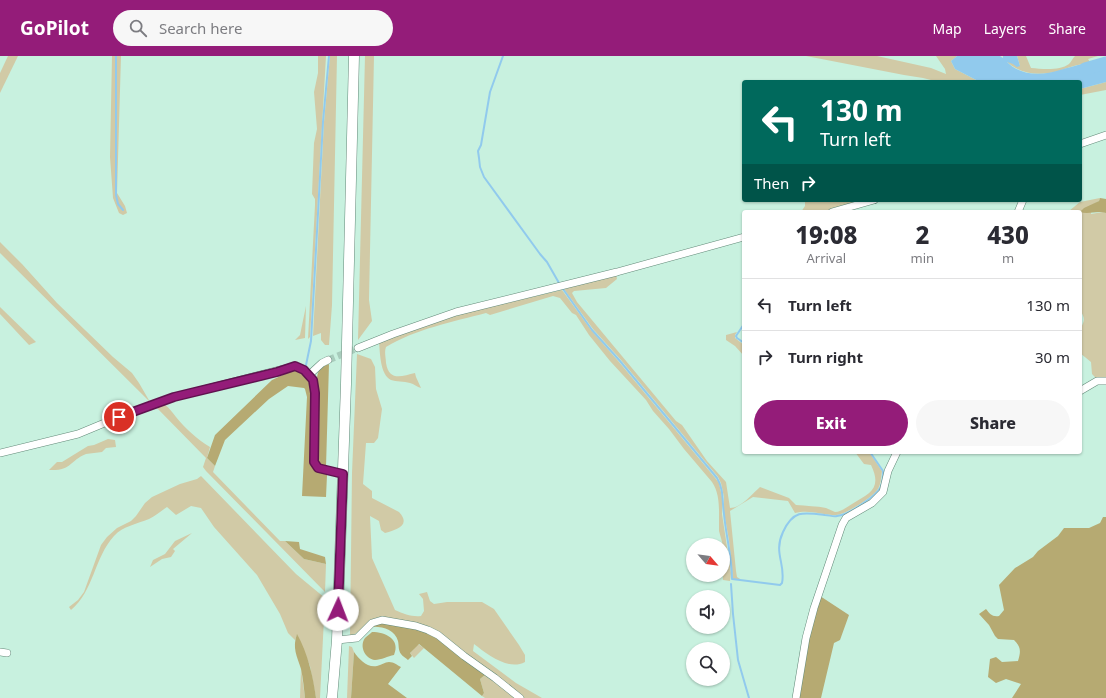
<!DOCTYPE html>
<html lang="en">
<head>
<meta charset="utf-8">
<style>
  body { margin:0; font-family:"Noto Sans",sans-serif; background:#f7f7f7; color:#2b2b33; height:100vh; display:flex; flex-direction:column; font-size:15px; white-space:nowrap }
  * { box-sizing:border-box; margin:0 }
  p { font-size:13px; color:#7c7c81 }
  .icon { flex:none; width:22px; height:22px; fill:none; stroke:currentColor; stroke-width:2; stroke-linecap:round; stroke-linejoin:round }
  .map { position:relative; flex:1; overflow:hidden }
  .side { position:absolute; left:742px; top:154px; width:340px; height:244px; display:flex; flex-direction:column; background:#fff; border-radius:4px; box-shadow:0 1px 3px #0004 }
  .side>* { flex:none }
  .banner { position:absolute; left:742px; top:24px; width:340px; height:122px; border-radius:4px; box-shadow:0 1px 3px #0004; background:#00695c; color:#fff; overflow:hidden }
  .needle { width:26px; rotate:118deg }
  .buttons { position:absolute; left:686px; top:482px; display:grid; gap:8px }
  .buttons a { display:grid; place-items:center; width:44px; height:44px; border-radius:50%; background:#fff; box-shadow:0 1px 3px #0004; font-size:20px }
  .pin { position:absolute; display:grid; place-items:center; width:34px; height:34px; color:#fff; margin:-17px; border:2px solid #fff; border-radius:50%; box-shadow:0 1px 4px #0007 }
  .me { position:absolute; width:44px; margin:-22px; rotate:2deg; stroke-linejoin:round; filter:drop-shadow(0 0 3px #0008) }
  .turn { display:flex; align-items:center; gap:14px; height:84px; padding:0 12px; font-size:18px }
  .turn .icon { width:52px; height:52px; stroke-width:2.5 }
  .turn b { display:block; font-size:28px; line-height:34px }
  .then { display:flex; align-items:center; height:38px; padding:0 12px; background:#0003; gap:8px; font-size:15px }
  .eta { display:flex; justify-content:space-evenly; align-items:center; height:68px; text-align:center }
  .eta b { font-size:24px; font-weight:800; line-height:28px }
  .action { display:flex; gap:8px; margin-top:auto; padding:8px 12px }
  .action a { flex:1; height:46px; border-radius:24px; background:#941c79; color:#fff; font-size:16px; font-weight:800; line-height:46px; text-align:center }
  .action a+a { background:#f7f7f7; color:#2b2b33 }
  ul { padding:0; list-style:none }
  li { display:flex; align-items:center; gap:12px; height:52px; padding:0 12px; border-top:1px solid #e1e1e2 }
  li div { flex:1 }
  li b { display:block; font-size:15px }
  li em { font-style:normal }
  header { display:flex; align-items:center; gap:24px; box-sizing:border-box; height:56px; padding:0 20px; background:#941c79; color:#fff }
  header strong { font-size:19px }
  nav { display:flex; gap:22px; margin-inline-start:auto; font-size:14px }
  .search { width:280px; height:36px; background:#f7f7f7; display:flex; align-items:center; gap:10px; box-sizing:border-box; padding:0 14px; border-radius:22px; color:#7c7c81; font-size:15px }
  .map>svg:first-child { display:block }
  .green { fill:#d1caa6 }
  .forest { fill:#b6aa72 }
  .water { fill:#91caed }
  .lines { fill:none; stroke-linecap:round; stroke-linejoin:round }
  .stream { stroke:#91caed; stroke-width:2 }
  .river { stroke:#91caed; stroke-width:13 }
  .minor-tunnel { stroke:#a8ccbc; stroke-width:7; stroke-dasharray:7 3.5; stroke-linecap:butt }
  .minor-casing { stroke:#638a79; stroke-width:8 }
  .highway-casing { stroke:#638a79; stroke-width:11 }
  .minor { stroke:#fff; stroke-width:7 }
  .highway { stroke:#fff; stroke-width:10 }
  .route-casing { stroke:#60124f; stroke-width:10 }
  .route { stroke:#941c79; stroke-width:7 }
</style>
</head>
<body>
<header>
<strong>GoPilot</strong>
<div class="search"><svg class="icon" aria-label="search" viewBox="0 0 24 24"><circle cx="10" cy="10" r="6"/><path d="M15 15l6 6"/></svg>Search here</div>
<nav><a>Map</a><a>Layers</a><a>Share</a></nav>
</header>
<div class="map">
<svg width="1106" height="642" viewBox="0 0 1106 642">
  <rect width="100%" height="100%" fill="#c8f1df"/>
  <!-- green -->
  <g class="green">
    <polygon points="8,0 18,0 0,37 0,17"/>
    <polygon points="112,0 121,0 117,137 125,150 127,157 123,159 119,157 113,142 110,101"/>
    <polygon points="318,0 326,0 310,281 308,283 315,149 315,143 312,138 314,87 317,73 314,36 318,17"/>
    <polygon points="330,0 337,0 332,249 329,289 325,289 321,284 321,277 313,280 324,66"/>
    <polygon points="365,0 374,0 369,244 372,265 358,284"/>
    <polygon points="806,0 877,0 931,12 946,18 945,13 936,0 957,0 951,5 955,13 980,26 939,26 923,22 904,19"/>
    <path d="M1017 0H1026L1031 12C1042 13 1060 15 1069 8 1071 6 1073 2 1075 0H1098L1088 3 1090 6H1106V9C1099 8 1091 7 1084 8 1075 9 1067 12 1059 15 1040 20 1021 19 1006 5L1020 10Z"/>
    <polygon points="1106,26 1106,34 1080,39 1080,33"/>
    <path d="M1100 142 1099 145 1092 149 1091 158 1103 156 1106 157V323L1095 324V321L1092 318 1091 306 1080 297C1081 290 1078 282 1080 275 1083 265 1087 265 1080 254V156H1063V154L1069 155 1080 146Z"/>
    <polygon points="805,144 864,144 823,156 801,156 805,150"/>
    <polygon points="0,186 22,208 57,247 113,301 132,317 139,327 150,346 0,197"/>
    <path d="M616 218 617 223 606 232 574 235 572 237 577 246 676 365 682 369 707 405 726 426 730 452C741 452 752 438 760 431L789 442 796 449C806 450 817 450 826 452 829 453 832 455 835 456 841 456 847 451 852 448 871 437 882 432 871 409L864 408 855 396H869L882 415C881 421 881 428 878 433 873 441 845 459 836 459 822 459 809 453 795 457L788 445 753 441 730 455 736 515 737 521 740 523H733L729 484 724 457V441L721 427 718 421 621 304 593 273 564 233V231Z"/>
    <path d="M562 234 591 274 619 306 716 423 719 427 722 441V458L731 517 730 525 723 524C722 518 725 513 725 506 725 494 722 486 719 475 719 472 719 469 719 466 719 452 720 438 712 426L684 393 669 373 653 355 646 344 610 305 589 279 576 259 572 257 560 242 553 240 490 259 486 257C452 266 416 273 386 291 384 296 386 302 386 307 389 326 402 320 415 317L416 321 421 332C417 331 414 328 410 327 404 325 396 326 391 324 380 319 380 296 379 286L455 259Z"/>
    <polygon points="306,250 305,282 295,284 300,279"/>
    <polygon points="0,251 36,286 29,289 0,258"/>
    <polygon points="737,276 735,279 735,282 744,289 744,300 735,290 726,284 726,279"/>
    <path d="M357 298 371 303 375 311 376 333 382 353 378 382 374 387H366L363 428 372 435V442L399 456C412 470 395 474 385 477L381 474 379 465 370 460 372 502 395 554C404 558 412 561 421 560L424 555 423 543 419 538 427 536 430 545 434 548 447 546H482L494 553 519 589 525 599V606C508 615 487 598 474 588L473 595 516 627 542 642H523L498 622 380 561C367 563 362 577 350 580L352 417Z"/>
    <path d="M162 347C169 351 171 355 176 361 186 373 197 383 210 391L207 402 215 410 213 416 280 485H285L304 503 326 508 325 536 206 415 203 411 206 402 155 350Z"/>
    <path d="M108 383 115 384 116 391 106 392 102 396C97 397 91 397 86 398 69 405 72 415 49 414L57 406H62L88 390 94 389Z"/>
    <path d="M201 420 296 518 325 542 320 642H316L310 610 297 579 295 584 288 577 280 558 257 519 214 471 201 452 191 450 176 459 167 451C161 455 155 460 149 463 137 468 123 470 114 480 94 502 94 535 71 554L69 551 78 544 84 536 101 489 107 481 117 472 131 465 136 460 145 447 152 441 180 428 197 423Z"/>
    <polygon points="192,477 173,493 175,495 171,501 162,503 150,511 153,504 165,498 175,485"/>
    <polygon points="418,588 424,592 414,602 410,597"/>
    <polygon points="349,590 352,591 354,596 351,642 347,642"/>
    <polygon points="301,613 305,642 300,642"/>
    <polygon points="486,618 516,642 485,642 482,640 484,637 480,623"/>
  </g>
  <!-- forest -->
  <g class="forest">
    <path d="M1100 142 1106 143V157C1097 154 1089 159 1080 156L1084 152 1099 145Z"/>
    <path d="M329 308 326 411 321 410C311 390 316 346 317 323 317 315 321 310 329 308Z"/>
    <path d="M295 312C303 316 308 323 312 331L314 411 319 416 327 419 326 441 302 440 307 341 305 333 304 332 288 330 269 343 225 384 215 410 207 402 215 379 272 324 287 317V314Z"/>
    <path d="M1103 461H1106V642H1012L1021 628 1006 623 996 627 988 621 990 603 996 601 1002 606 1018 605C1021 595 1021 591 1014 584L998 583 995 580 989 569 979 558 986 553C990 558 992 561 999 560L1004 554 999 529 1015 512 1033 501 1038 495 1058 480 1064 472H1089L1100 467Z"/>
    <polygon points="285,485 299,486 300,493 325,501 326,508 304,503"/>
    <polygon points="820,540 849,559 840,584 834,587 821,642 798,642 808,582"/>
    <path d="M380 566 429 576 486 618 480 623 484 637 482 640 419 588 410 597 412 600 408 604C406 602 402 600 401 598 398 594 399 589 398 585 395 574 382 570 371 571Z"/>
    <path d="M372 576C385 576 401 583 394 599 388 600 381 604 375 604 365 603 359 590 365 582 367 580 370 578 372 576Z"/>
    <path d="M297 578C308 598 313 620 316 642H305C304 633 303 622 301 613 297 600 292 592 297 578Z"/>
    <path d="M354 596C359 603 367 612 377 610 381 609 385 606 389 606 394 606 397 609 401 611L388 628 407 642H351Z"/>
  </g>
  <!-- water -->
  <path class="water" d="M957 0H1000L1003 2V0H1017L1020 10 1017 11 1013 8 1007 6C1021 20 1042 20 1060 14 1068 12 1076 9 1084 8 1091 7 1099 8 1106 9V26L1080 33V26H980L955 13 951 5Z"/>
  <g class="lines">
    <!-- stream -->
    <g class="stream">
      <polyline points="116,0 116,139 118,148 123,154"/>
      <polyline points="503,0 490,36 481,89 478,95 479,102 480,111 484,121 540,198 547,206 559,227"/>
      <path d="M563 233 592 274 620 305 717 422C724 433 722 446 724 458 726 480 732 501 732 523L780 529 782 527C786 508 773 497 783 476 793 454 803 456 825 459 829 459 833 461 837 460 848 459 877 440 881 430 883 425 883 419 883 415L870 396"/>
      <polyline points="744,268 736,280 737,282 744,287"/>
      <polyline points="306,309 311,285 323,66 329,0"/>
      <polyline points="731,528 733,558 738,604 749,642"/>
    </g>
    <!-- river -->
    <polyline class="river" points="1085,13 1106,7"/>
    <!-- minor-tunnel -->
    <polyline class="minor-tunnel" points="328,304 358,292"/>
    <!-- minor casing -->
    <g class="minor-casing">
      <g id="minor">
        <polyline points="1080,88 1106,79"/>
        <polyline points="832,156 874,144"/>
        <polyline points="1018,156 1023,144"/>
        <polyline points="358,292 393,278 456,256 617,216 744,181"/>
        <polyline points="309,319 322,307 328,304"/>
        <polyline points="1080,335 1097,325 1106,325"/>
        <polyline points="0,397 78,378 119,361 174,341 295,310 304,314 313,324 315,337 314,406 318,412 343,418"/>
        <polyline points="337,584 357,582 372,567 382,564 416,570 428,574 438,579 464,600 495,622 520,642"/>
        <polyline points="0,596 7,597"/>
        <polyline points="796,642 806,582 814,552 842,469 846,462 872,447 883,436 888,415 897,396"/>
      </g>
    </g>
    <!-- highway casing -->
    <g class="highway-casing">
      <polyline id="highway" points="332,642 337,584 346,328 354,0"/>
    </g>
    <!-- minor -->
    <use href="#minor" class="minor"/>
    <!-- highway -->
    <use href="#highway" class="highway"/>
  </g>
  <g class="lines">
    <!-- route casing -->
    <g class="route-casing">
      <polyline id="route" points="119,361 174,341 277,316 295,310 304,314 313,324 315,337 314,406 318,412 343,418 338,554"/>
    </g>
    <!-- route -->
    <use href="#route" class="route"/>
  </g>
</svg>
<div class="buttons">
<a><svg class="needle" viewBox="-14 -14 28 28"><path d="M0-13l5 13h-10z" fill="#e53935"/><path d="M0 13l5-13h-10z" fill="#7c7c81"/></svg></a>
<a><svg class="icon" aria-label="sound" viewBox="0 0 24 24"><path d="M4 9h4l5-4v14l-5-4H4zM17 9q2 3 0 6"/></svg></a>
<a><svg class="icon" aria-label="search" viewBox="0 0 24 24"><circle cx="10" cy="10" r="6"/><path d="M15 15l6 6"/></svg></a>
</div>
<div class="pin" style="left:119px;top:361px;background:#d93025"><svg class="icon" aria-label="arrive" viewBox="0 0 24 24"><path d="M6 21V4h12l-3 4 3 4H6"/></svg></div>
<svg class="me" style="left:338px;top:554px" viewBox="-20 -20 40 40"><circle r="19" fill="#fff"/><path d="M0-13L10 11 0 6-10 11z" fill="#941c79"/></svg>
<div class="banner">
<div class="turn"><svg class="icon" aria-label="left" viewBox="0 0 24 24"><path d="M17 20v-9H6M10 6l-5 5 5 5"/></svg><div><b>130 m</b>Turn left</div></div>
<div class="then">Then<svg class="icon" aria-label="right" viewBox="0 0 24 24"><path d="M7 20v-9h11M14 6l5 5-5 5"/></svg></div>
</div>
<section class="side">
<div class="eta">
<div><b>19:08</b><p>Arrival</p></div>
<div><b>2</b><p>min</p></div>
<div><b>430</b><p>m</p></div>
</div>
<ul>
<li><svg class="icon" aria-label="left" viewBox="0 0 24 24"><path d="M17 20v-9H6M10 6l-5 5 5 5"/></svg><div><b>Turn left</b></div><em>130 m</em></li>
<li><svg class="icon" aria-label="right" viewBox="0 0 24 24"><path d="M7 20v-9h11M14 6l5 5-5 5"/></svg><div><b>Turn right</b></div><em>30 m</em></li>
</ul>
<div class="action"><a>Exit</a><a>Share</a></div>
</section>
</div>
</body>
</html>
